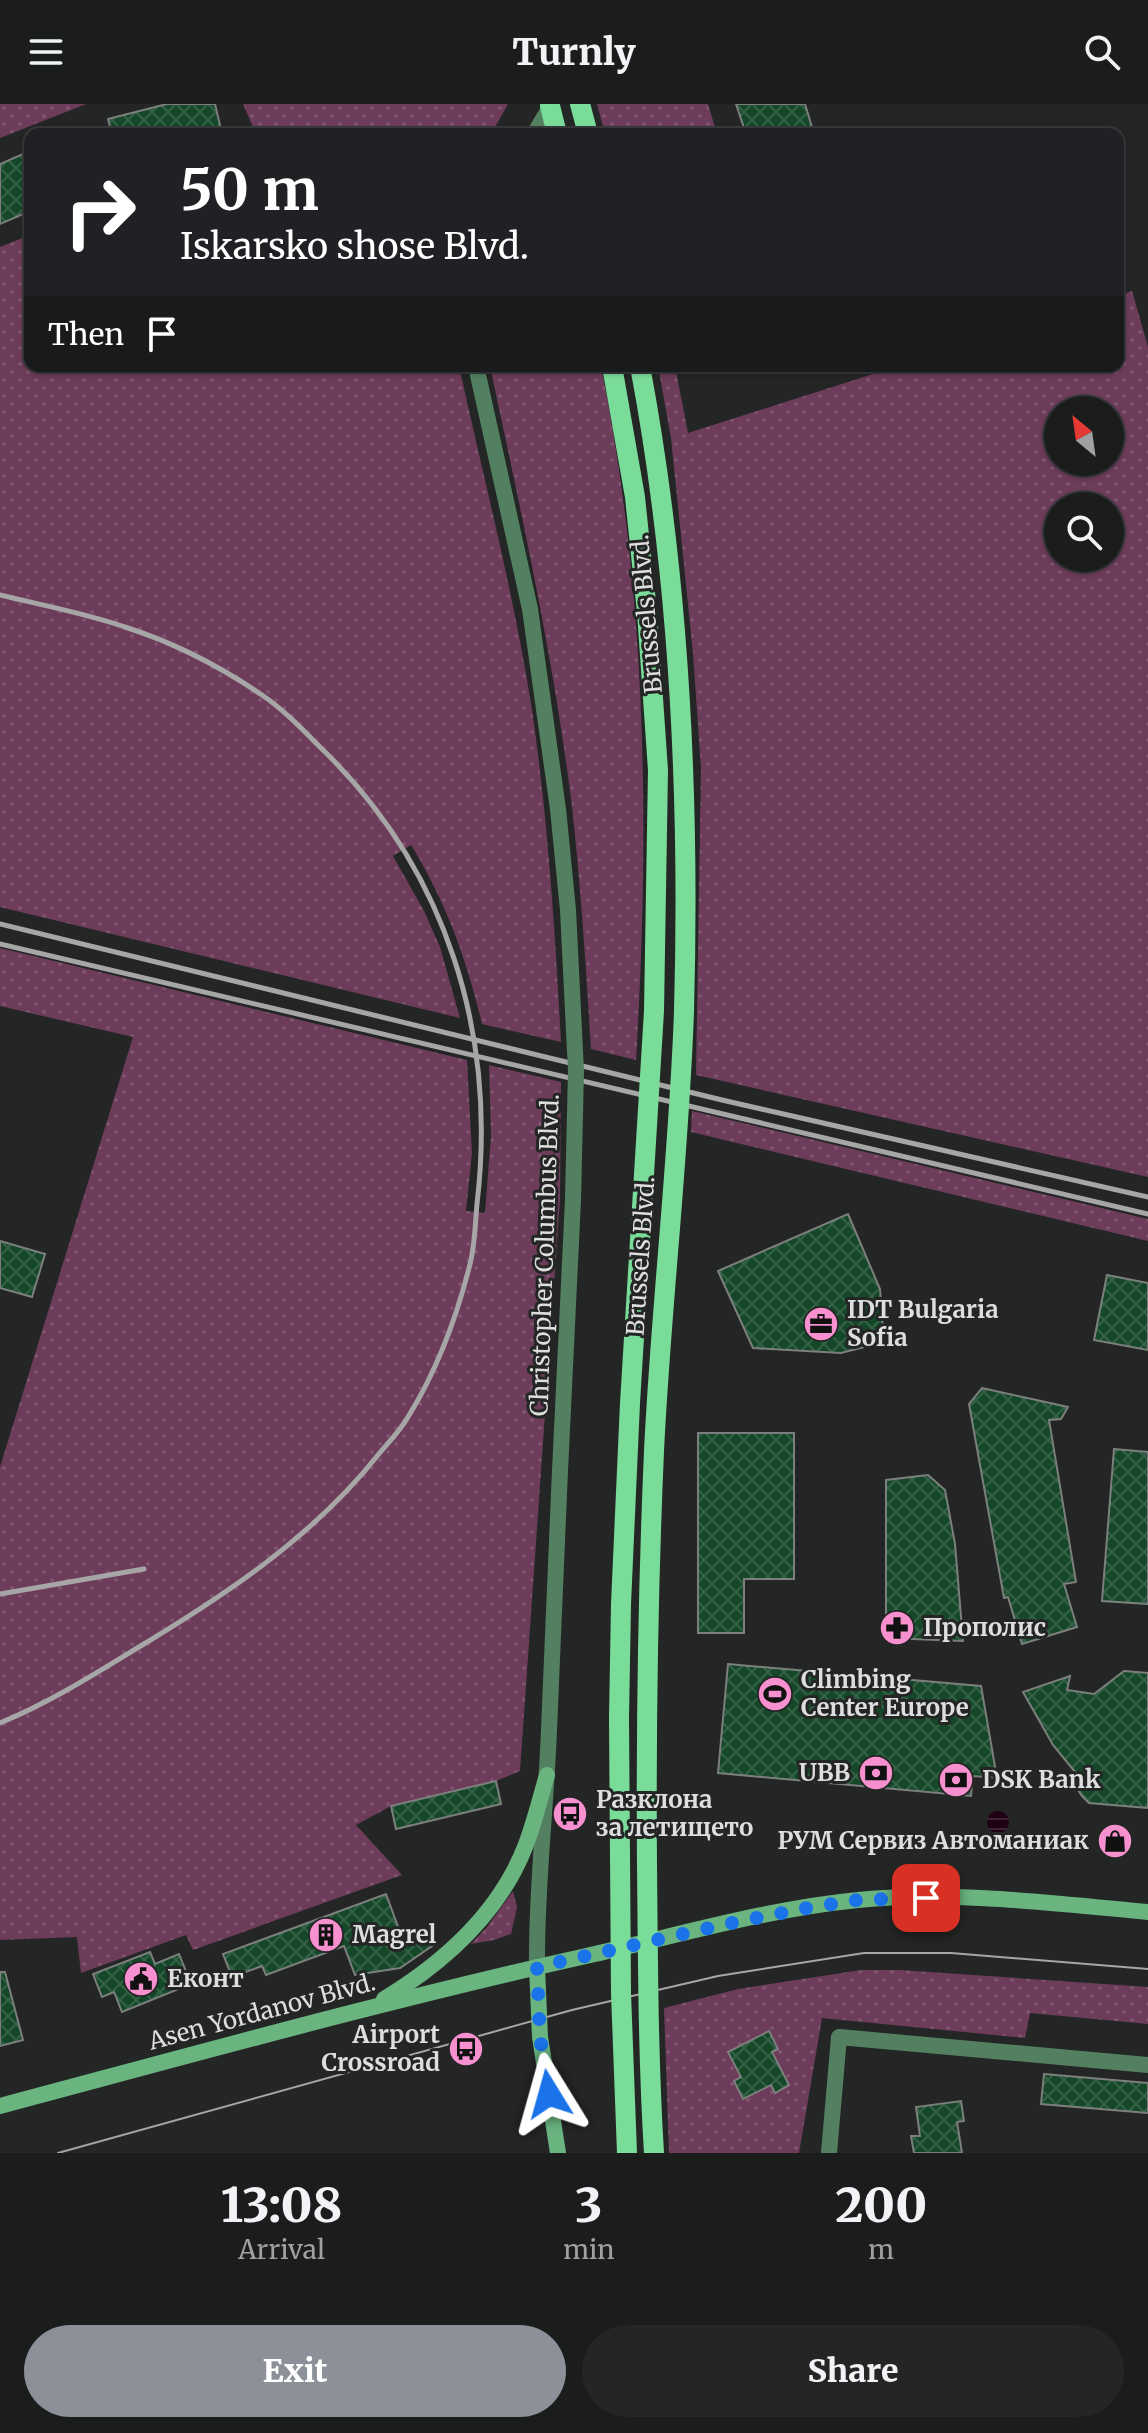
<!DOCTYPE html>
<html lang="en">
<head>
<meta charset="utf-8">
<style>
  body { margin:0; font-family:Merriweather,serif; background:#242525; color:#f1f3f6; height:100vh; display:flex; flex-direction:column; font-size:30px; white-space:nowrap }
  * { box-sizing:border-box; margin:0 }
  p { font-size:26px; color:#a0a1a3 }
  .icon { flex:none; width:44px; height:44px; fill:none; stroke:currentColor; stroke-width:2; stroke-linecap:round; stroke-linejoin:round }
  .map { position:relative; height:2049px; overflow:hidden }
  .details { display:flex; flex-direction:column; background:#1b1c1c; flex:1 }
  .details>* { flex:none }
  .top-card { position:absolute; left:24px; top:24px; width:1100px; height:244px; border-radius:16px; box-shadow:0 2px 6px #0004,0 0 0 2px #393a3b; background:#202124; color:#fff; overflow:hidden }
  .needle { width:52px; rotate:331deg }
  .tools { position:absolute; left:1044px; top:292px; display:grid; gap:16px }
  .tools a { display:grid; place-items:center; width:80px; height:80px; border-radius:50%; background:#1b1c1c; box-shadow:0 2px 6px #0004,0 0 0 2px #393a3b; font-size:40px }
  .pin { position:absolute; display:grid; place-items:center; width:68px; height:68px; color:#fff; margin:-34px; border-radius:16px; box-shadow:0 4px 12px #0006 }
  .me { position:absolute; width:88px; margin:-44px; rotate:352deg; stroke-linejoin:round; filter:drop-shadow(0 0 6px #0008) }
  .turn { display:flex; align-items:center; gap:28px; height:168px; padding:0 24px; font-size:36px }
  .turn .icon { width:104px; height:104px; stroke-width:2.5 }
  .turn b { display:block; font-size:56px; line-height:68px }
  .then { display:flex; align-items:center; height:76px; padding:0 24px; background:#0003; gap:16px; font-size:30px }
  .eta { display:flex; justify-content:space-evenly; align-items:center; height:136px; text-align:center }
  .eta b { font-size:48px; font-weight:800; line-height:56px }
  .primary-button { display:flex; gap:16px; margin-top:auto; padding:16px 24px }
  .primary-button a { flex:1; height:92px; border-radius:48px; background:#8c9099; color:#fff; font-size:32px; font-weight:800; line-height:92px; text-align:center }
  .primary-button a+a { background:#242525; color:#f1f3f6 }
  header { display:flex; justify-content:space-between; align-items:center; height:104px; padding:0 24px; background:#1b1c1c; font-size:36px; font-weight:800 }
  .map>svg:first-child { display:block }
  .grass { fill:url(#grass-dots); fill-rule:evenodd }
  .water { fill:url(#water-rules) }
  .building { fill:url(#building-cross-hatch); stroke:#7c7f7d; stroke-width:2 }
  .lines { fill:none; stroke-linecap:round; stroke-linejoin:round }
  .minor { stroke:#538060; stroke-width:16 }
  .tertiary { stroke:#538060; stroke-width:16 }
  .secondary { stroke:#6ab480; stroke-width:16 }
  .primary { stroke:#7adc99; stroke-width:20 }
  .tram { stroke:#a5a6a5; stroke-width:2 }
  .rail { stroke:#a5a6a5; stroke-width:5 }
  .tertiary-bridge { stroke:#538060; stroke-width:16 }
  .primary-bridge { stroke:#7adc99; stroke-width:20 }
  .route { stroke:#1a73e8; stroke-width:14; stroke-dasharray:0 25.2 }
  .labels { text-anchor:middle; stroke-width:6; stroke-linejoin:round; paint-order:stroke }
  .street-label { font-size:24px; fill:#dddedd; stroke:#242625 }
  .poi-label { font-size:24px; font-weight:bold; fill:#dddedd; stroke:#242625; text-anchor:start }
</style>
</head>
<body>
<header><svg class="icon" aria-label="menu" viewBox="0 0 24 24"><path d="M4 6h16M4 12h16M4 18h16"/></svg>Turnly<svg class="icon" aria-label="search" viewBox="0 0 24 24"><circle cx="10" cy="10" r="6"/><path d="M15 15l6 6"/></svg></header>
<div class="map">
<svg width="1148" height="2049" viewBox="0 0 1148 2049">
  <defs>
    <pattern id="grass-dots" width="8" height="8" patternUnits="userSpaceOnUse" patternTransform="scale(2)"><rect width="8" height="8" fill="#6d3c5a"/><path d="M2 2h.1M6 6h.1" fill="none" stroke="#815871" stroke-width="1.8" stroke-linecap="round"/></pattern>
    <pattern id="water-rules" width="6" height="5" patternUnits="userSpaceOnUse" patternTransform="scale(2)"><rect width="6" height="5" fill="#1f0014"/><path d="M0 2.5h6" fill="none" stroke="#3f2536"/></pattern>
    <pattern id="building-cross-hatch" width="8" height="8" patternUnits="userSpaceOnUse" patternTransform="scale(2)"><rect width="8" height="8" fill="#144828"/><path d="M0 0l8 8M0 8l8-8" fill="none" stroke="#366247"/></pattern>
  </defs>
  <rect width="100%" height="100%" fill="#242625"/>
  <!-- grass -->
  <g class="grass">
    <polygon points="0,0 86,0 0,34"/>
    <polygon points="243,0 508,0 491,30 256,30"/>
    <polygon points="597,0 708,0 717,30 605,30"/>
    <path d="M30 131V262H459C484 376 514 490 532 606 548 716 555 827 561 938L482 920C467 856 446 798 411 741L393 752 424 807 440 843 460 914 0 803V143Z"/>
    <path d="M1132 187 1148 243V1073L696 971 701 664 693 549 671 334 658 262H675L688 329 898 262H1118V192ZM1058 306H1110V358H1058ZM1058 402H1110V454H1058Z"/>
    <path d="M490 262H601C647 490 650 725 636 956L591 945C586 864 581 784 572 703 554 555 521 408 490 262Z"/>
    <polygon points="0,844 467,956 472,1049 466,1107 485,1109 491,1032 489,961 561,978 560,1095 520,1667 496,1677 391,1702 356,1721 402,1771 193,1846 186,1831 81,1869 77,1833 0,1836 0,1363 133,933 0,902"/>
    <polygon points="692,1007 1148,1115 1148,1137 691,1028"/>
    <polygon points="513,1787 517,1803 511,1830 494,1836 471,1840 487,1823"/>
    <polygon points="861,1866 900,1866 1148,1883 1148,1920 1030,1909 1025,1934 822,1914 799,2049 669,2049 664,1904 738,1885"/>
  </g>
  <!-- water -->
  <circle class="water" cx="998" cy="1718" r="11"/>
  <!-- building -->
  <g class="building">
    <polygon points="167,0 215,0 222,30 112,30 108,15"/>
    <polygon points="736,0 805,0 814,30 746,30"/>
    <polygon points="30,47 30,107 0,120 0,60"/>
    <polygon points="848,1110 880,1185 884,1238 841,1249 753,1244 718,1167"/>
    <polygon points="0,1137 45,1150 32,1193 0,1184"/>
    <polygon points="1107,1171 1148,1179 1148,1246 1094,1236"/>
    <polygon points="982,1284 1068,1303 1061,1315 1049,1316 1076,1478 1064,1480 1077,1523 1022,1540 1008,1493 1004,1494 969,1300"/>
    <polygon points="698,1329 794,1329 794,1475 744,1475 744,1529 698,1529"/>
    <polygon points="1114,1345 1148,1348 1148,1500 1102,1497"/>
    <polygon points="928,1371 945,1386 955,1440 963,1537 886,1534 886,1376"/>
    <polygon points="728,1560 981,1582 997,1674 973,1672 971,1692 718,1669"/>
    <polygon points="1124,1567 1148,1569 1148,1704 1089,1699 1082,1692 1076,1683 1076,1669 1053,1641 1023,1588 1070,1572 1067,1586 1094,1590"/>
    <polygon points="496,1677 501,1700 396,1725 391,1702"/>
    <polygon points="386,1790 404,1839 424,1824 435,1840 400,1864 355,1871 344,1842 266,1871 262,1862 232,1873 223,1850"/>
    <polygon points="150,1848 155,1860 179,1850 191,1880 122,1908 114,1888 102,1893 93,1870"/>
    <polygon points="0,1868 5,1868 23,1936 0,1942"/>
    <polygon points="769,1927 778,1945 772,1948 789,1981 775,1989 771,1981 743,1995 734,1977 741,1973 728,1948"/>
    <polygon points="1044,1970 1148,1979 1148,2009 1041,2000"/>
    <polygon points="961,1997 964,2017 957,2018 962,2049 914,2049 911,2032 920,2032 916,2003"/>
  </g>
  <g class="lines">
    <!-- minor -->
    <polyline class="minor" points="829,2049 839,1933 1148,1961"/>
    <!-- tertiary -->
    <g class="tertiary">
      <polyline points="534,30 552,0"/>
      <polyline points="476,262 530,505 558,705 568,806"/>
      <path d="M537 1863C536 1784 546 1705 549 1626 556 1449 564 1273 573 1096"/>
    </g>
    <!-- secondary -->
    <g class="secondary">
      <polyline points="537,1863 540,1933 558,2049"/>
      <path d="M384 1895C443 1859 499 1809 525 1743 534 1720 540 1695 547 1671"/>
      <path d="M0 2002C195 1950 389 1896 586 1852 676 1832 766 1805 858 1796 955 1787 1052 1799 1148 1808"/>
    </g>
    <!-- primary -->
    <polyline class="primary" points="580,0 588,30"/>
    <!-- tram -->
    <polyline class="tram" points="58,2049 572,1906 718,1872 864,1849 951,1849 1148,1865"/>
    <!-- rail -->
    <g class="rail">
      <path d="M0 491C41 501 85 509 125 523 172 538 221 563 262 591 284 606 303 626 322 645 447 766 497 930 477 1100 475 1121 475 1144 469 1164 456 1215 436 1268 408 1313 400 1327 388 1339 378 1351 312 1434 224 1492 134 1546 90 1573 48 1599 0 1619"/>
      <polyline points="0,820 722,996 1148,1093"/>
      <polyline points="0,840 1148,1110"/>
      <polyline points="0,1490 144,1465"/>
    </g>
    <!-- tertiary-bridge -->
    <polyline class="tertiary-bridge" points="568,806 576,967 573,1096"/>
    <!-- primary-bridge -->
    <g class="primary-bridge">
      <polyline points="550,2 557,30"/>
      <polyline points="612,262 635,393 647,508 658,666 654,907 630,1299 621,1500 619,1614 621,1889 627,2049"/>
      <path d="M640 262C680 475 690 690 684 907 679 1054 661 1201 654 1347 648 1485 646 1623 647 1761 648 1857 648 1953 654 2049"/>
    </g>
  </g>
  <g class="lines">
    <!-- route -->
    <polyline class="route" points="549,1990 540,1933 537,1863 727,1820 807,1804 858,1796 926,1794"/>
  </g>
  <!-- icons -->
  <defs>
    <g id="office-disc" transform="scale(1.8)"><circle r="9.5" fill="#f790cf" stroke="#242625"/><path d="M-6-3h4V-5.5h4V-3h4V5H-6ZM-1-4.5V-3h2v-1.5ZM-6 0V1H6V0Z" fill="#111"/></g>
    <g id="pharmacy-disc" transform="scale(1.8)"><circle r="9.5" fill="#f790cf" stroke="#242625"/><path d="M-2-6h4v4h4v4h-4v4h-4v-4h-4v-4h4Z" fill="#111"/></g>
    <g id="stadium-disc" transform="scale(1.8)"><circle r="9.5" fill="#f790cf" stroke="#242625"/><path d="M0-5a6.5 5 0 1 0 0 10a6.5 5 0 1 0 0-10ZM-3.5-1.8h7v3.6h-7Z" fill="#111"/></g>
    <g id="bank-disc" transform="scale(1.8)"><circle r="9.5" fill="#f790cf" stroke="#242625"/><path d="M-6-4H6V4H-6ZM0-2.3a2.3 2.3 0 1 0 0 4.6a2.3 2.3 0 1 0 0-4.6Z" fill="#111"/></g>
    <g id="bus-disc" transform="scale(1.8)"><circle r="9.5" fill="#f790cf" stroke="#242625"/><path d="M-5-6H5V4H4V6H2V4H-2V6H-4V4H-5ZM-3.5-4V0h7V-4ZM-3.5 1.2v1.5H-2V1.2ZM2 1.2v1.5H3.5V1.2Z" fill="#111"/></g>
    <g id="shop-disc" transform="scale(1.8)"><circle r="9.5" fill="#f790cf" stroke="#242625"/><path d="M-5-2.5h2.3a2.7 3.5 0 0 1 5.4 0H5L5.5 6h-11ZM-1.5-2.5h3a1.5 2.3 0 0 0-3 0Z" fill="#111"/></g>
    <g id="building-disc" transform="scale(1.8)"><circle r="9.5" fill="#f790cf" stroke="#242625"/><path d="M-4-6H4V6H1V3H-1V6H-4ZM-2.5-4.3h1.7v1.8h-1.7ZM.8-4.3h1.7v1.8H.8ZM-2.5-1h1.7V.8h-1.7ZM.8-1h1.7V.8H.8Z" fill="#111"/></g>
    <g id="civic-disc" transform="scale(1.8)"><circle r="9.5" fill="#f790cf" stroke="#242625"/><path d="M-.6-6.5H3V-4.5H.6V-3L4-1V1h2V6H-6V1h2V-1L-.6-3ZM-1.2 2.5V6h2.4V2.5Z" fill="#111"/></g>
  </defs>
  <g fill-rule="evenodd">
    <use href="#office-disc" x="821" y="1220"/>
    <use href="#pharmacy-disc" x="897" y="1524"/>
    <use href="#stadium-disc" x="775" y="1590"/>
    <use href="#bank-disc" x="876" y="1669"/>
    <use href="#bank-disc" x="956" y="1676"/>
    <use href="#bus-disc" x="570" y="1710"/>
    <use href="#shop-disc" x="1115" y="1737"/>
    <use href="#building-disc" x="326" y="1831"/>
    <use href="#civic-disc" x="141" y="1875"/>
    <use href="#bus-disc" x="466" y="1945"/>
  </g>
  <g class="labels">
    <!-- street labels -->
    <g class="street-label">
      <text transform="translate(647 510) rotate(-95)" y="8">Brussels Blvd.</text>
      <text transform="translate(545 1151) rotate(-88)" y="8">Christopher Columbus Blvd.</text>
      <text transform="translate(641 1152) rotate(-86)" y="8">Brussels Blvd.</text>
      <text transform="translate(262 1908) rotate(-15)" y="8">Asen Yordanov Blvd.</text>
    </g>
    <!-- poi labels -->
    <g class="poi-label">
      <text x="847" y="1214">IDT Bulgaria<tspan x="847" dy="28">Sofia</tspan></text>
      <text x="923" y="1532">Прополис</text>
      <text x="801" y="1584">Climbing<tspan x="801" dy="28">Center Europe</tspan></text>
      <text x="850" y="1677" text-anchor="end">UBB</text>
      <text x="982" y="1684">DSK Bank</text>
      <text x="596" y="1704">Разклона<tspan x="596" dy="28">за летището</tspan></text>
      <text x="1089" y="1745" text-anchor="end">РУМ Сервиз Автоманиак</text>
      <text x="352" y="1839">Magrel</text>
      <text x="167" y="1883">Еконт</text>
      <text x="440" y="1939" text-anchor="end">Airport<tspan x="440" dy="28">Crossroad</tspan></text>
    </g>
  </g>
</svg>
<div class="tools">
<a><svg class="needle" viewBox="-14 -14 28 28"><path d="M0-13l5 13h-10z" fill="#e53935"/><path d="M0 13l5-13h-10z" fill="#a0a1a3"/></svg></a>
<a><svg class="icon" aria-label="search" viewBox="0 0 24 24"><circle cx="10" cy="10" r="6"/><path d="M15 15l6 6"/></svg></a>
</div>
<div class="pin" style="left:926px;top:1794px;background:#d93025"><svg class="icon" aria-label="arrive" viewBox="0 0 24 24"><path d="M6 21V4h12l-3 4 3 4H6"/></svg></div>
<svg class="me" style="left:549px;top:1990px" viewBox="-20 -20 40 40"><path d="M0-17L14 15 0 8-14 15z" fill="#1a73e8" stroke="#fff" stroke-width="4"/></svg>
<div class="top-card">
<div class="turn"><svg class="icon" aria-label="right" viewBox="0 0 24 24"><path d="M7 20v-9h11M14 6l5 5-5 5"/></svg><div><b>50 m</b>Iskarsko shose Blvd.</div></div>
<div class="then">Then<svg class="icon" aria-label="arrive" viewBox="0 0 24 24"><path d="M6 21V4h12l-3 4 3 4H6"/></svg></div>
</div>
</div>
<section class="details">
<div class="eta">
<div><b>13:08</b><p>Arrival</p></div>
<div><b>3</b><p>min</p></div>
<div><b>200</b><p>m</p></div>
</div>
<div class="primary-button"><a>Exit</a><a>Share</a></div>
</section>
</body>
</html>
